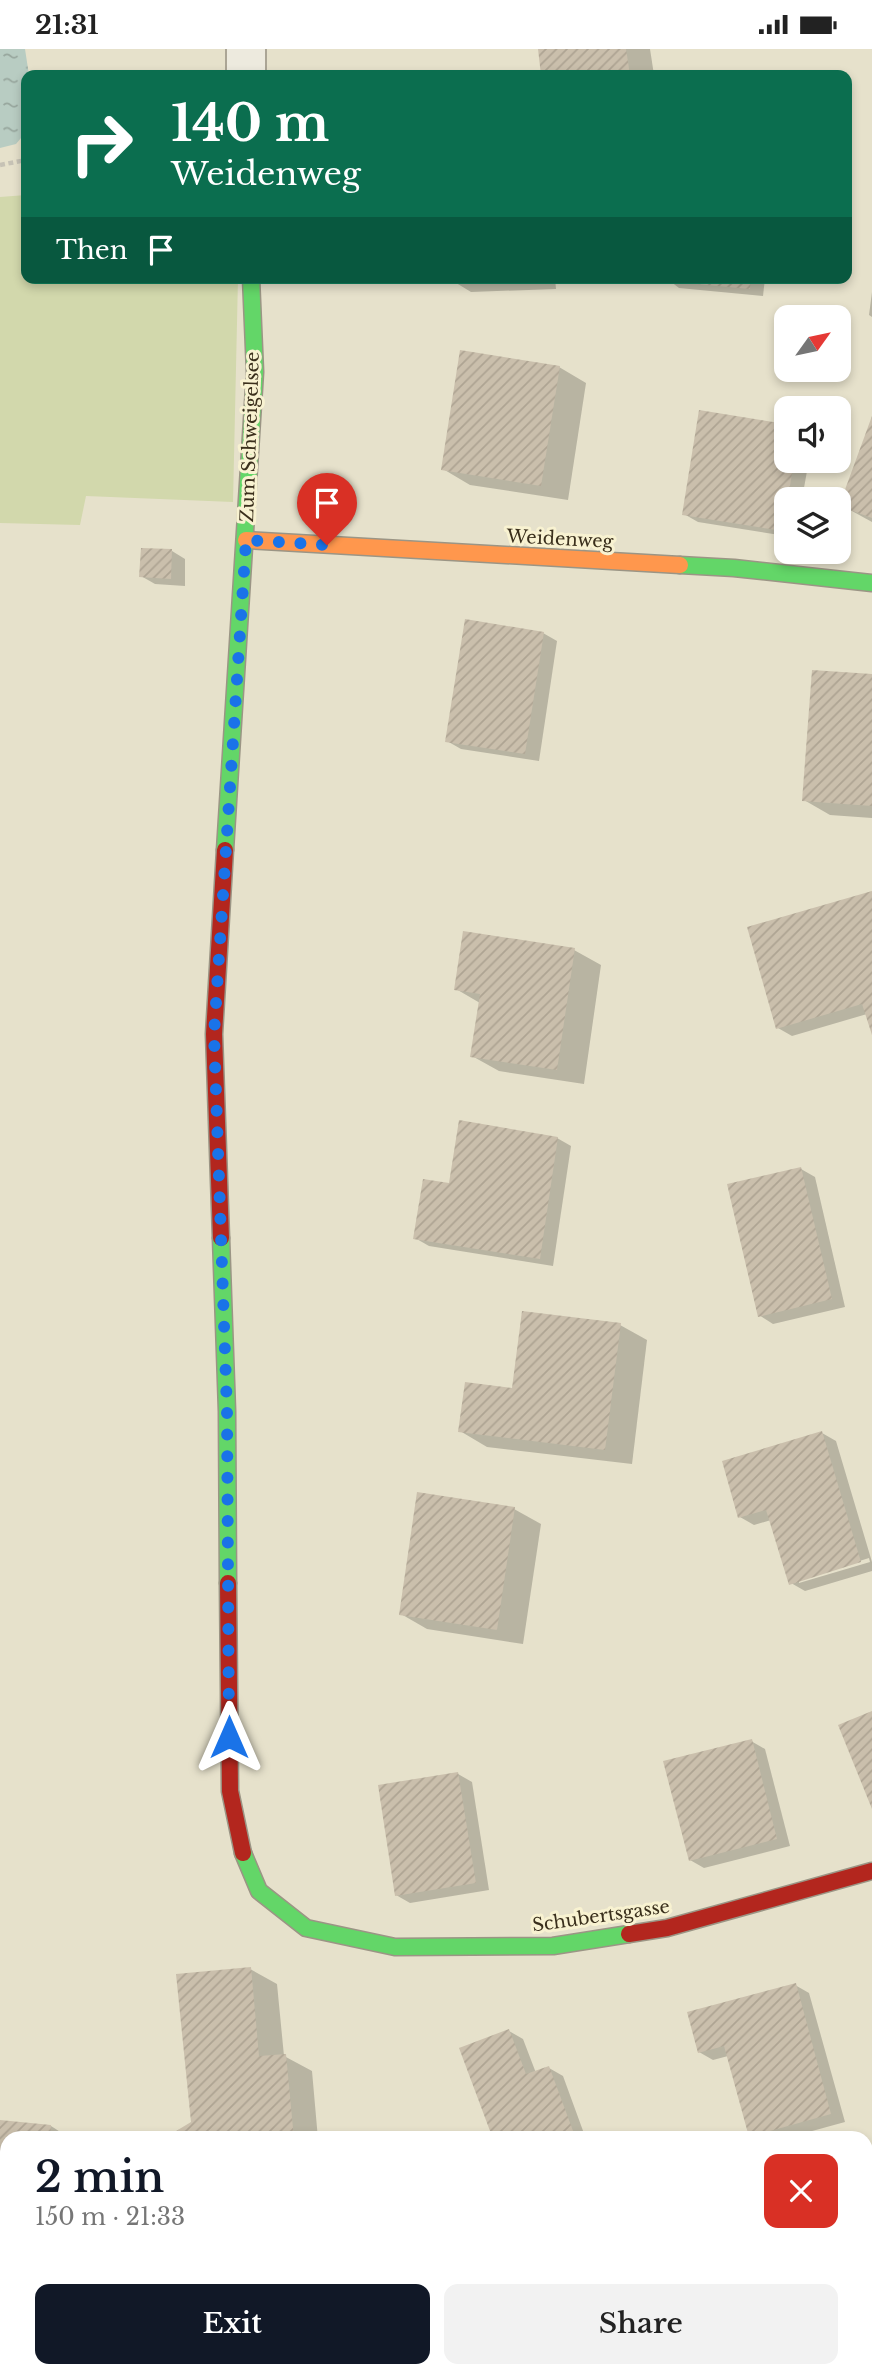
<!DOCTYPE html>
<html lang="en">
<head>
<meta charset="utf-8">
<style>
  body { margin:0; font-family:"Libre Baskerville",serif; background:#f2f2f2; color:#222; height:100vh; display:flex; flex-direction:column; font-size:26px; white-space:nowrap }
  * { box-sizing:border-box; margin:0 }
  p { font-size:23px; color:#767676 }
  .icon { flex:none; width:38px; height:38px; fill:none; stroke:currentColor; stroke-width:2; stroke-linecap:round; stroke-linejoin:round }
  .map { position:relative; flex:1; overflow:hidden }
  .side { position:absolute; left:0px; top:2082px; width:873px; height:247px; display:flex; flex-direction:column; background:#fff; border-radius:21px 21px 0 0; box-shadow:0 4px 10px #0003 }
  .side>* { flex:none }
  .top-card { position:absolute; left:21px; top:21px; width:831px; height:214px; border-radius:14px; box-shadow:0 4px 10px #0003; background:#0b6e4f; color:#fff; overflow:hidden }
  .needle { width:46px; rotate:57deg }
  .tools { position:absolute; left:774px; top:256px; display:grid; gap:14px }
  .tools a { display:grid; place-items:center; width:77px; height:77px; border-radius:14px; background:#fff; box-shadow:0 4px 10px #0003; font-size:35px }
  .pin { position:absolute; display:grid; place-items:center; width:60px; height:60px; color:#fff; margin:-72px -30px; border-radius:50% 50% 50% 0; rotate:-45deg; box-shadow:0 0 7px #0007 }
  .pin .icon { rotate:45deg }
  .me { position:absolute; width:77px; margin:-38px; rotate:0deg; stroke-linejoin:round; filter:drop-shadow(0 0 5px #0008) }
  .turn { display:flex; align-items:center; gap:24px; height:147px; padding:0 35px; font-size:32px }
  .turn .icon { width:91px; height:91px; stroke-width:2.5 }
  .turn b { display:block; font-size:49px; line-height:60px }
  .then { display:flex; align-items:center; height:66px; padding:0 35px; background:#0003; gap:14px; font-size:26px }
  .round { display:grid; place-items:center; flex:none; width:74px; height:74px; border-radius:14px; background:#f2f2f2 }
  .head { display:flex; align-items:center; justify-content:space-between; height:119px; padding:0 35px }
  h1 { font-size:42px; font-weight:600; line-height:52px; color:#111827 }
  .action { display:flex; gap:14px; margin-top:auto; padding:14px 35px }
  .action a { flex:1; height:80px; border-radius:14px; background:#111827; color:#fff; font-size:28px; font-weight:600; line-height:80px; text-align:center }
  .action a+a { background:#f2f2f2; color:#222 }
  .status { display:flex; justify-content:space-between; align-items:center; height:49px; padding:0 35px; background:#fff; direction:ltr }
  .status svg { height:19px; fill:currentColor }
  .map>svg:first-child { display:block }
  .green { fill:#d2d8ac }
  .water { fill:url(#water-ripples) }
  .shadow { fill:#0003; fill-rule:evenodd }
  .building { fill:url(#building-hatch) }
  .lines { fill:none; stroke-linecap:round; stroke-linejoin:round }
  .street-casing { stroke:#aba595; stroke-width:42 }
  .fast-casing { stroke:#9b9585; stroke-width:19 }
  .slow-casing { stroke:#9b9585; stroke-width:19 }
  .jam-casing { stroke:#9b9585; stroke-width:19 }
  .path { stroke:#c6c2b5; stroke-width:4.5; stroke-dasharray:5 3.5; stroke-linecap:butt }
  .street { stroke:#edeade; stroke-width:38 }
  .fast { stroke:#63d668; stroke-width:16 }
  .slow { stroke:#ff974d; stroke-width:16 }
  .jam { stroke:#b3261e; stroke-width:16 }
  .route { stroke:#1a73e8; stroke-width:12; stroke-dasharray:0 21.6 }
  .labels { text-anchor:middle; stroke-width:6; stroke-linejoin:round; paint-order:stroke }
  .street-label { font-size:18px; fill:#3a2f1c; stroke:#f8f2d1 }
</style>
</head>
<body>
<div class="status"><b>21:31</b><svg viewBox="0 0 49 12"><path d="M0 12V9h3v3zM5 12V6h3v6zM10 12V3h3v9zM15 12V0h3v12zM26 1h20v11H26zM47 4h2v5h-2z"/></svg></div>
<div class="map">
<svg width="872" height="2328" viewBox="0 0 872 2328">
  <defs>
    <pattern id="water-ripples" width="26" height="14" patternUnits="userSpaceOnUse" patternTransform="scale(1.75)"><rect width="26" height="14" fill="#b8ccc2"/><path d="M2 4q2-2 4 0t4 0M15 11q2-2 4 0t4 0" fill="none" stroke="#97a69d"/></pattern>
    <pattern id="building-hatch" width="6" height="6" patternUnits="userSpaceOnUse" patternTransform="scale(1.75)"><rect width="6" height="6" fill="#cabfac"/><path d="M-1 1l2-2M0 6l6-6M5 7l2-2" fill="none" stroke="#aea493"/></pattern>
  </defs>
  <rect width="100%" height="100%" fill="#e6e1cb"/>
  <!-- green -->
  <polygon class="green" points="26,146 26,229 238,229 233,453 86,447 80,476 0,474 0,148"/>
  <!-- water -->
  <polygon class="water" points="0,0 25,0 29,26 26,26 26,83 16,95 0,99"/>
  <!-- shadow -->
  <g class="shadow">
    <polygon points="539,0 650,0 654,26 543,26"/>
    <polygon points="448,229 555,229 556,240 471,243"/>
    <polygon points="666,229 765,229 763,247 679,239"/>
    <polygon points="872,243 872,268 869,266"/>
    <polygon points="559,318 586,334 568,451 470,436 443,420"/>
    <polygon points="872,371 872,473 841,456"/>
    <polygon points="786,411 809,411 802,450 786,450 786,487 698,473 684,465"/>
    <polygon points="172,502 185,510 185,537 155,535 141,527"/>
    <polygon points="543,584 557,592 539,712 461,700 447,692"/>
    <polygon points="872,627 872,769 830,766 804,751"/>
    <polygon points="872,844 872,983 867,965 792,987 778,979"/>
    <polygon points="574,901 601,916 584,1035 499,1022 472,1007 480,954 456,940"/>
    <polygon points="557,1089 571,1097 553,1217 429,1197 415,1189 450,1136"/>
    <polygon points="801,1120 815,1128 845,1258 773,1275 759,1266"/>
    <polygon points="620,1276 647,1291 632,1415 487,1398 460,1382 514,1340"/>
    <path d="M822 1384 836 1392 872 1513V1522L805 1542 791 1534 771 1471 754 1476 740 1468ZM869 1509 870 1513 799 1534V1531Z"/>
    <polygon points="514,1460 541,1475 523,1595 427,1580 401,1565"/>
    <polygon points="751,1692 765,1700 790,1797 704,1819 690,1811"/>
    <polygon points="458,1725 472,1733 489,1841 410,1854 396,1846"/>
    <polygon points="250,1920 277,1935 284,2007 312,2022 318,2090 167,2090 193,2075"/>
    <polygon points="795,1936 809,1944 845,2073 783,2090 755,2090 750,2086 728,2007 713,2011 699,2003"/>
    <polygon points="509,1982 523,1990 536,2024 549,2019 563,2027 586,2090 495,2090"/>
    <polygon points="0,2073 51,2077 65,2086 64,2090 7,2090 7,2146 0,2145"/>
    <polygon points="7,2202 7,2322 49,2322 51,2328 0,2328 0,2204"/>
  </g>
  <!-- building -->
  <g class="building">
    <polygon points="538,0 626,0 630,26 541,26"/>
    <polygon points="664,229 751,229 750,240 664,232"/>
    <polygon points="460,301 560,317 541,437 441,421"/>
    <polygon points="699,361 786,375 786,411 794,411 788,450 786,450 782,482 682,466"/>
    <polygon points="872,367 872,469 839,457"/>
    <polygon points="141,499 172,500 171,530 139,528"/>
    <polygon points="465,570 544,583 525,705 445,693"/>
    <polygon points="812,621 872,625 872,757 802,752"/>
    <polygon points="872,842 872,986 862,955 776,980 747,878"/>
    <polygon points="463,882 575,899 557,1021 470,1008 480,945 454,941"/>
    <polygon points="459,1071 558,1088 540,1210 413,1190 423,1130 449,1134"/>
    <polygon points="801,1118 832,1250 758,1268 727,1135"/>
    <polygon points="522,1262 621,1274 605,1401 458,1383 465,1333 512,1339"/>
    <polygon points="822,1382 861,1513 789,1536 766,1461 738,1469 722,1412"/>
    <polygon points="417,1443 515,1458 497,1581 399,1566"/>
    <polygon points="872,1662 872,1760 838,1676"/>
    <polygon points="752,1690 777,1790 689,1812 663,1712"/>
    <polygon points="458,1723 476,1834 395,1847 378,1736"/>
    <polygon points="251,1918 259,2007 286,2005 294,2090 163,2090 191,2073 176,1925"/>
    <polygon points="796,1934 831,2065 749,2088 724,1997 698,2004 687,1963"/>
    <polygon points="509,1980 526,2025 549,2017 576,2090 493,2090 459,1999"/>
    <polygon points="0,2071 51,2076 50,2090 7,2090 7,2141 0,2140"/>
    <polygon points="7,2200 7,2322 38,2322 40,2328 0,2328 0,2202"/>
  </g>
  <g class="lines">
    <!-- street casing -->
    <g class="street-casing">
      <polyline id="street" points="246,0 246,26"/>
    </g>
    <!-- fast casing -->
    <g class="fast-casing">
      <g id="fast">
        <polyline points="680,516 734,519 872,534"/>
        <polyline points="225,801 255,323 251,229"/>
        <polyline points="221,1189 227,1362 228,1534"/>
        <polyline points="243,1804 259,1842 306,1879 395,1898 553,1897 629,1885"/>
      </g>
    </g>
    <!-- slow casing -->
    <g class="slow-casing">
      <polyline id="slow" points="246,491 680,516"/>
    </g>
    <!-- jam casing -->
    <g class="jam-casing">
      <g id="jam">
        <polyline points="221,1189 214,985 225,801"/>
        <polyline points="228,1534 230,1742 243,1804"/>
        <polyline points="629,1885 667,1879 872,1822"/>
      </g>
    </g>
    <!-- path -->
    <g class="path">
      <polyline points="0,116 26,111"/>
      <polyline points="694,2322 695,2328"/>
    </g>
    <!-- street -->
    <use href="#street" class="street"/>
    <!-- fast -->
    <use href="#fast" class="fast"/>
    <!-- slow -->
    <use href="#slow" class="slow"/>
    <!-- jam -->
    <use href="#jam" class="jam"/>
  </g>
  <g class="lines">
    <!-- route -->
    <polyline class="route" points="229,1688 227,1362 214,985 246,491 327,496"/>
  </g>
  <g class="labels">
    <!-- street labels -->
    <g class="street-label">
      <text transform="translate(250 388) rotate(-88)" y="6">Zum Schweigelsee</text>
      <text transform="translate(560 490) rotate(3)" y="6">Weidenweg</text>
      <text transform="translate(601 1867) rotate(-8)" y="6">Schubertsgasse</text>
    </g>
  </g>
</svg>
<div class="tools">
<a><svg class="needle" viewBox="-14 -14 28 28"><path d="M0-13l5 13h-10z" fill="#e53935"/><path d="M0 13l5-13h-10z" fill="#767676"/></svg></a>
<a><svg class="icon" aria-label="sound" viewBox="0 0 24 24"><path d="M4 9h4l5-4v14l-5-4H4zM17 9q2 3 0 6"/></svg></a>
<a><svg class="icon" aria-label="layers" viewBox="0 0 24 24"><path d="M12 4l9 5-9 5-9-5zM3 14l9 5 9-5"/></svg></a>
</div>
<div class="pin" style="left:327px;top:496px;background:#d93025"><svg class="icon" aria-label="arrive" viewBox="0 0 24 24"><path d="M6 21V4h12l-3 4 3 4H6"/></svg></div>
<svg class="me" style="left:229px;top:1688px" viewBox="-20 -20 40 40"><path d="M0-17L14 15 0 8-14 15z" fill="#1a73e8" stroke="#fff" stroke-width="4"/></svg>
<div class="top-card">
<div class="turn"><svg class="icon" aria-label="right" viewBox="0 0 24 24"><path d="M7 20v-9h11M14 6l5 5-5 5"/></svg><div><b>140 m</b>Weidenweg</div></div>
<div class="then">Then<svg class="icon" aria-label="arrive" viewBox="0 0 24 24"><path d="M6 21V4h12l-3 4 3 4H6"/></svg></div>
</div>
<section class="side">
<div class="head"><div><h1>2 min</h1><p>150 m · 21:33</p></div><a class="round" style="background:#d93025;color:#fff"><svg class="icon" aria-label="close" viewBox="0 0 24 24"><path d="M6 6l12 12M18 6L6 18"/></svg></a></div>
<div class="action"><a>Exit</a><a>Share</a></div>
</section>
</div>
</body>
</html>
